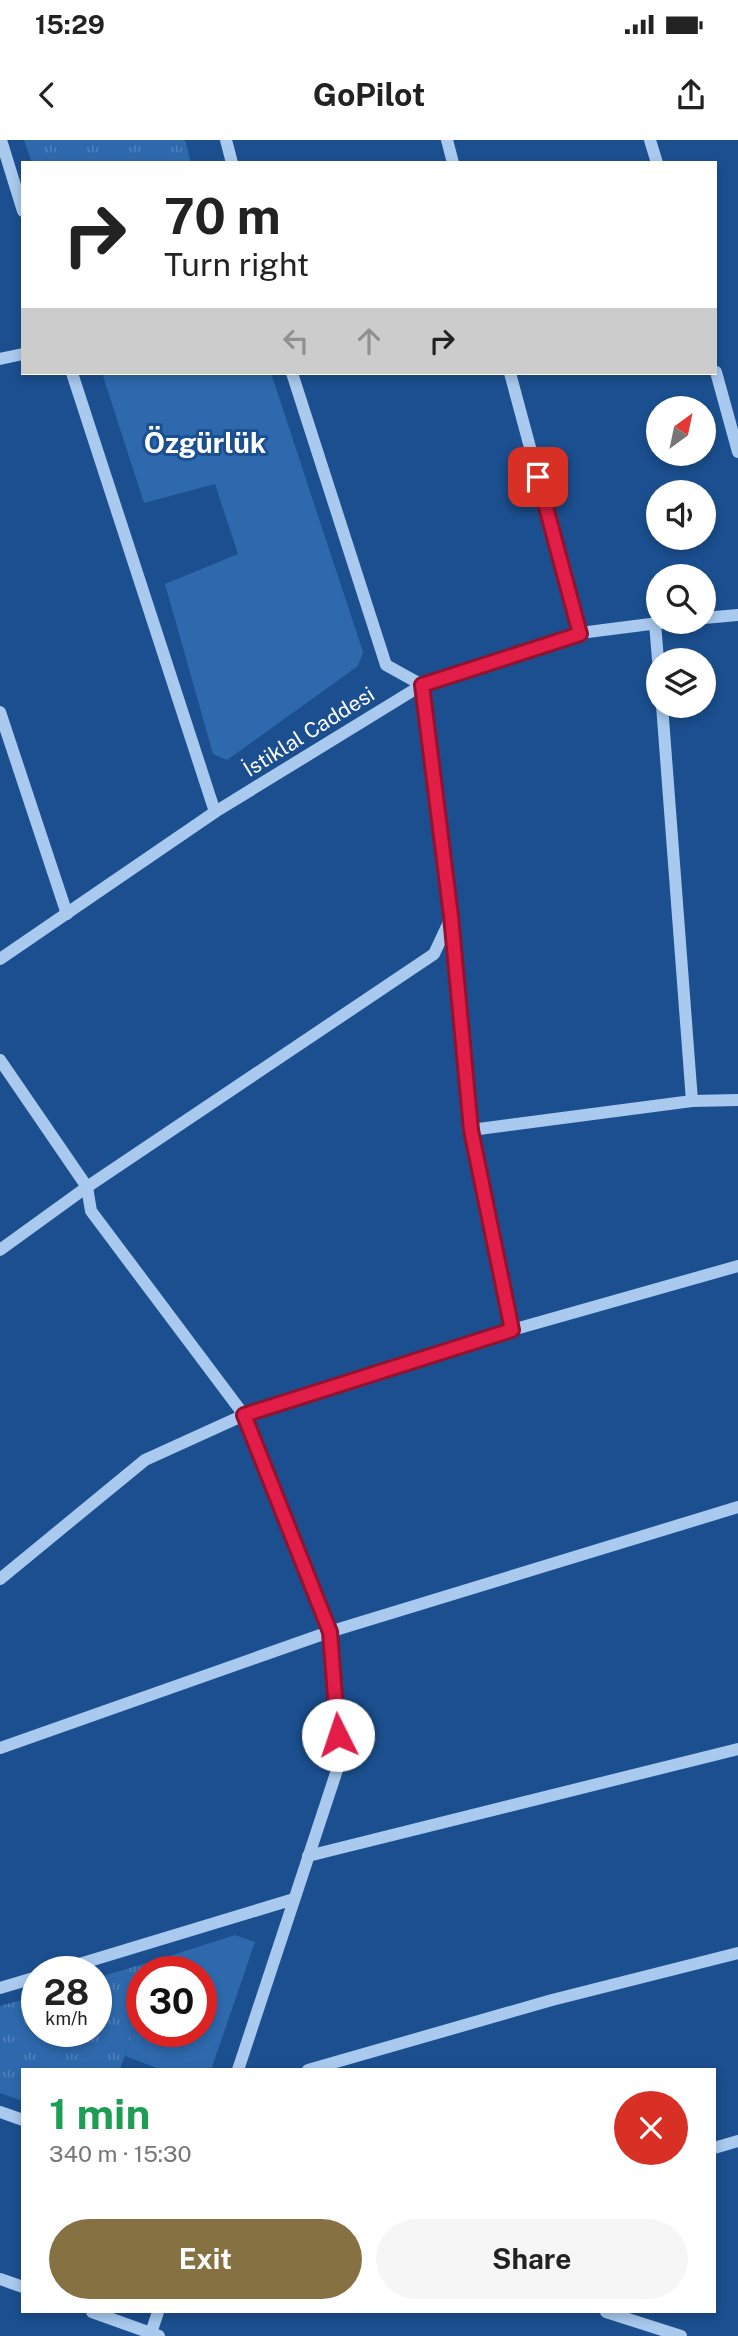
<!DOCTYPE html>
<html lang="en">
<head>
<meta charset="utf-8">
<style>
  body { margin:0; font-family:"Public Sans",sans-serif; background:#f6f6f6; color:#222; height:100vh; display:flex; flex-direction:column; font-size:26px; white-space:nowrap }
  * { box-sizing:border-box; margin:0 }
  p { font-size:23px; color:#767676 }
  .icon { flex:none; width:38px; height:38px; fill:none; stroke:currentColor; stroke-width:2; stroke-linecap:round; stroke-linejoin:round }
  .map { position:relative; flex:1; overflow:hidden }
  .panel { position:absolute; left:21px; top:1928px; width:695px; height:245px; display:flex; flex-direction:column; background:#fff; border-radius:0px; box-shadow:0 4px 10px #0003 }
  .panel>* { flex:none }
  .guide { position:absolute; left:21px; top:21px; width:696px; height:214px; border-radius:0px; box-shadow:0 4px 10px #0003; background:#fff; color:#222; overflow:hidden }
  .needle { width:46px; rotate:33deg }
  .fabs { position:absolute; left:646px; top:256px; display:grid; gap:14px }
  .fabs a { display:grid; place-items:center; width:70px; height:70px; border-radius:50%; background:#fff; box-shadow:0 4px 10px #0003; font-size:35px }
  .speed { position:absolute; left:21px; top:1816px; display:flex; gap:14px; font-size:35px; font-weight:700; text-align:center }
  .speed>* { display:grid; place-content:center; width:91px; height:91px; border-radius:50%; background:#fff; box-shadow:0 4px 10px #0003; line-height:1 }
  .speed small { font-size:18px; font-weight:400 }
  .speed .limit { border:10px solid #d22; background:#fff; color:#111 }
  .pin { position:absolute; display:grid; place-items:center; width:60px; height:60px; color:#fff; margin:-30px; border-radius:14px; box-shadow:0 4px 10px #0006 }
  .me { position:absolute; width:77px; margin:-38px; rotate:356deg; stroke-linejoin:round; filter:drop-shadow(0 0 5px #0008) }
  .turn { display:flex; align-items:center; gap:24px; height:147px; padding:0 28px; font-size:32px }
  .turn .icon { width:91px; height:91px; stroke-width:2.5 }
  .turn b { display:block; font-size:49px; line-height:60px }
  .lanes { display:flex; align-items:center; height:66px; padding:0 28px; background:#0003; justify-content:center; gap:35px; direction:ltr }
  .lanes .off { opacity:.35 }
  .round { display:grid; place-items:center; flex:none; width:74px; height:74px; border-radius:37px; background:#f6f6f6 }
  .headline { display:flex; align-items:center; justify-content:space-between; height:119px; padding:0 28px }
  h1 { font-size:42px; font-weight:700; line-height:52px; color:#1e9e55 }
  .cta { display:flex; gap:14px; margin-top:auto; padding:14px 28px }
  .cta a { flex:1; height:80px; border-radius:42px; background:#857141; color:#fff; font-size:28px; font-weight:700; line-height:80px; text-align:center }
  .cta a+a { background:#f6f6f6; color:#222 }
  .status { display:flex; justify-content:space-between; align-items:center; height:49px; padding:0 35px; background:#fff; direction:ltr }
  .status svg { height:19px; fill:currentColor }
  header { display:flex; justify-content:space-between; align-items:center; height:91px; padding:0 28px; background:#fff; font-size:32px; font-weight:700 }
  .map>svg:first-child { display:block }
  .grass { fill:#2e69ad }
  .park { fill:url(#park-tufts) }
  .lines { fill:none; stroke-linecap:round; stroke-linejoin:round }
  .minor { stroke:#a9c9ee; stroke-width:12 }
  .route-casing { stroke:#92132f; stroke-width:18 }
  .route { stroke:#e11d48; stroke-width:12 }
  .labels { text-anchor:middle; stroke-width:6; stroke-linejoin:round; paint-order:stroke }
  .street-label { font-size:21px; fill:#fff; stroke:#1b4f8f }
  .district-label { font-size:28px; font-weight:bold; fill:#fff; stroke:#1b4f8f }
</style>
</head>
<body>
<div class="status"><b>15:29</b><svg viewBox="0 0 49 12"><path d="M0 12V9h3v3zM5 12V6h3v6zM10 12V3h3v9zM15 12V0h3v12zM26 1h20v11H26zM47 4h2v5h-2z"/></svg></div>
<header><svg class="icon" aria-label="back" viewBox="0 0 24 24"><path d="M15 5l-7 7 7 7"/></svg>GoPilot<svg class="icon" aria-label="share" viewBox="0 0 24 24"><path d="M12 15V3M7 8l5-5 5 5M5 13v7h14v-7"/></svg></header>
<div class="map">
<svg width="738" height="2196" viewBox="0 0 738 2196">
  <defs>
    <pattern id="park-tufts" width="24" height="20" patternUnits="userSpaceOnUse" patternTransform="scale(1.75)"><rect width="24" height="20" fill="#2e69ad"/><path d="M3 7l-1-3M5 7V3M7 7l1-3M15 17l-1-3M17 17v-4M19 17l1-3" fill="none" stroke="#4d80b9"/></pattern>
  </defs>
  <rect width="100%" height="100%" fill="#1b4f8f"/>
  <!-- grass -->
  <g class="grass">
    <polygon points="102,233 271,233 363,512 358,526 227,620 213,614 165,444 238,414 215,344 144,363"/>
    <polygon points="235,1795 255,1802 211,1930 162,1930 125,1916 142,1865 142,1892 201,1892 201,1832 153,1832 157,1820"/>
  </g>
  <!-- park -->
  <g class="park">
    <polygon points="24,0 185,0 191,23 32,23"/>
    <polygon points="157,1820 153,1832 142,1832 142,1865 120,1930 23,1930 23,1961 0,1953 0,1866 37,1856 37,1892 96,1892 96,1838"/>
  </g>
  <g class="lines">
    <!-- minor -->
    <g class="minor">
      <polyline points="1,0 23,71"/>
      <polyline points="226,0 232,23"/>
      <polyline points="447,0 453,23"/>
      <polyline points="650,0 657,23"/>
      <polyline points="0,219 23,214"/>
      <polyline points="716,232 738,312"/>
      <polyline points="72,233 215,672"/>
      <polyline points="292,233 386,525 422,545 451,776 471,990 512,1190"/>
      <polyline points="510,233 580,493"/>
      <polyline points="704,478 738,475"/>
      <polyline points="655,483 658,520"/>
      <polyline points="662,565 692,961"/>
      <polyline points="0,572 67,774"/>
      <polyline points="0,819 215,672 422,545 580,493 674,481"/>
      <polyline points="0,920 87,1047 91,1071 244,1275 329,1492 340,1621 238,1930"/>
      <polyline points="471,990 692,961 738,960"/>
      <polyline points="0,1110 87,1047 434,814 450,780"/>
      <polyline points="0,1439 145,1320 244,1275 512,1190 738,1126"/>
      <polyline points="0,1608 329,1492 738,1367"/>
      <polyline points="308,1716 738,1609"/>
      <polyline points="53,1832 294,1759"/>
      <polyline points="0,1848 37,1837"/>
      <polyline points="308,1930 552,1860 738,1813"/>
      <polyline points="0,1972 23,1980"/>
      <polyline points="714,2008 738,2001"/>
      <polyline points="0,2139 23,2147"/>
      <polyline points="92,2172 159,2196"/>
      <polyline points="606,2172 681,2196"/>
      <polyline points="150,2196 158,2172"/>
    </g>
  </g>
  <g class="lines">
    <!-- route casing -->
    <g class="route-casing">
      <polyline id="route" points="338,1595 330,1492 244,1275 512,1190 471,990 451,776 422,545 580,494 538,337"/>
    </g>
    <!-- route -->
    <use href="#route" class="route"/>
  </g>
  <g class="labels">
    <!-- street labels -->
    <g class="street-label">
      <text transform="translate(309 592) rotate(-32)" y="7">İstiklal Caddesi</text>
    </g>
    <!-- district labels -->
    <g class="district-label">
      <text x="205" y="313">Özgürlük</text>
    </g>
  </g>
</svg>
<div class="fabs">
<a><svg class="needle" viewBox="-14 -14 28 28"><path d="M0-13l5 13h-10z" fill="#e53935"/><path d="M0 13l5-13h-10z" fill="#767676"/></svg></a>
<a><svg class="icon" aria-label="sound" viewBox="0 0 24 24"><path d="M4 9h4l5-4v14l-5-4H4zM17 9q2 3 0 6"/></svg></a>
<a><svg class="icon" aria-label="search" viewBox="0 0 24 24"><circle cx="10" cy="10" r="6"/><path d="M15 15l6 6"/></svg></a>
<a><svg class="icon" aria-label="layers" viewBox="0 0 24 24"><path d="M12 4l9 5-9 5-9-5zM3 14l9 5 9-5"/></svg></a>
</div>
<div class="speed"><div>28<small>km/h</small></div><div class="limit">30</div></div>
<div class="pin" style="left:538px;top:337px;background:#d93025"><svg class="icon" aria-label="arrive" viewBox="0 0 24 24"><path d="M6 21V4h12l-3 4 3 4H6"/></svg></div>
<svg class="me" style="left:338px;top:1595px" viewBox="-20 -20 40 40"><circle r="19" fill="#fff"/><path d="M0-13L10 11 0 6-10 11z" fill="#e11d48"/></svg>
<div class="guide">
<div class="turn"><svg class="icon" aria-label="right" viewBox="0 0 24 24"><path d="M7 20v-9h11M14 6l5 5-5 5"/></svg><div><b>70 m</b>Turn right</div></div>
<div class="lanes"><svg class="icon off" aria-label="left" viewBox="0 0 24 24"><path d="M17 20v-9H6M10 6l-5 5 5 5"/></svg><svg class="icon off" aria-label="ahead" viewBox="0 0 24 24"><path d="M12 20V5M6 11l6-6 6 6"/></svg><svg class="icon" aria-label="right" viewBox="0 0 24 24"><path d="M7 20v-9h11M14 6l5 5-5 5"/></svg></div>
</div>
<section class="panel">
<div class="headline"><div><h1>1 min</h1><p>340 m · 15:30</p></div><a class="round" style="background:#d93025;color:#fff"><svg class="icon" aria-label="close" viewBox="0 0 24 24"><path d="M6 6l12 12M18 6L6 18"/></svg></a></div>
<div class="cta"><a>Exit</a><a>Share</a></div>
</section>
</div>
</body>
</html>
